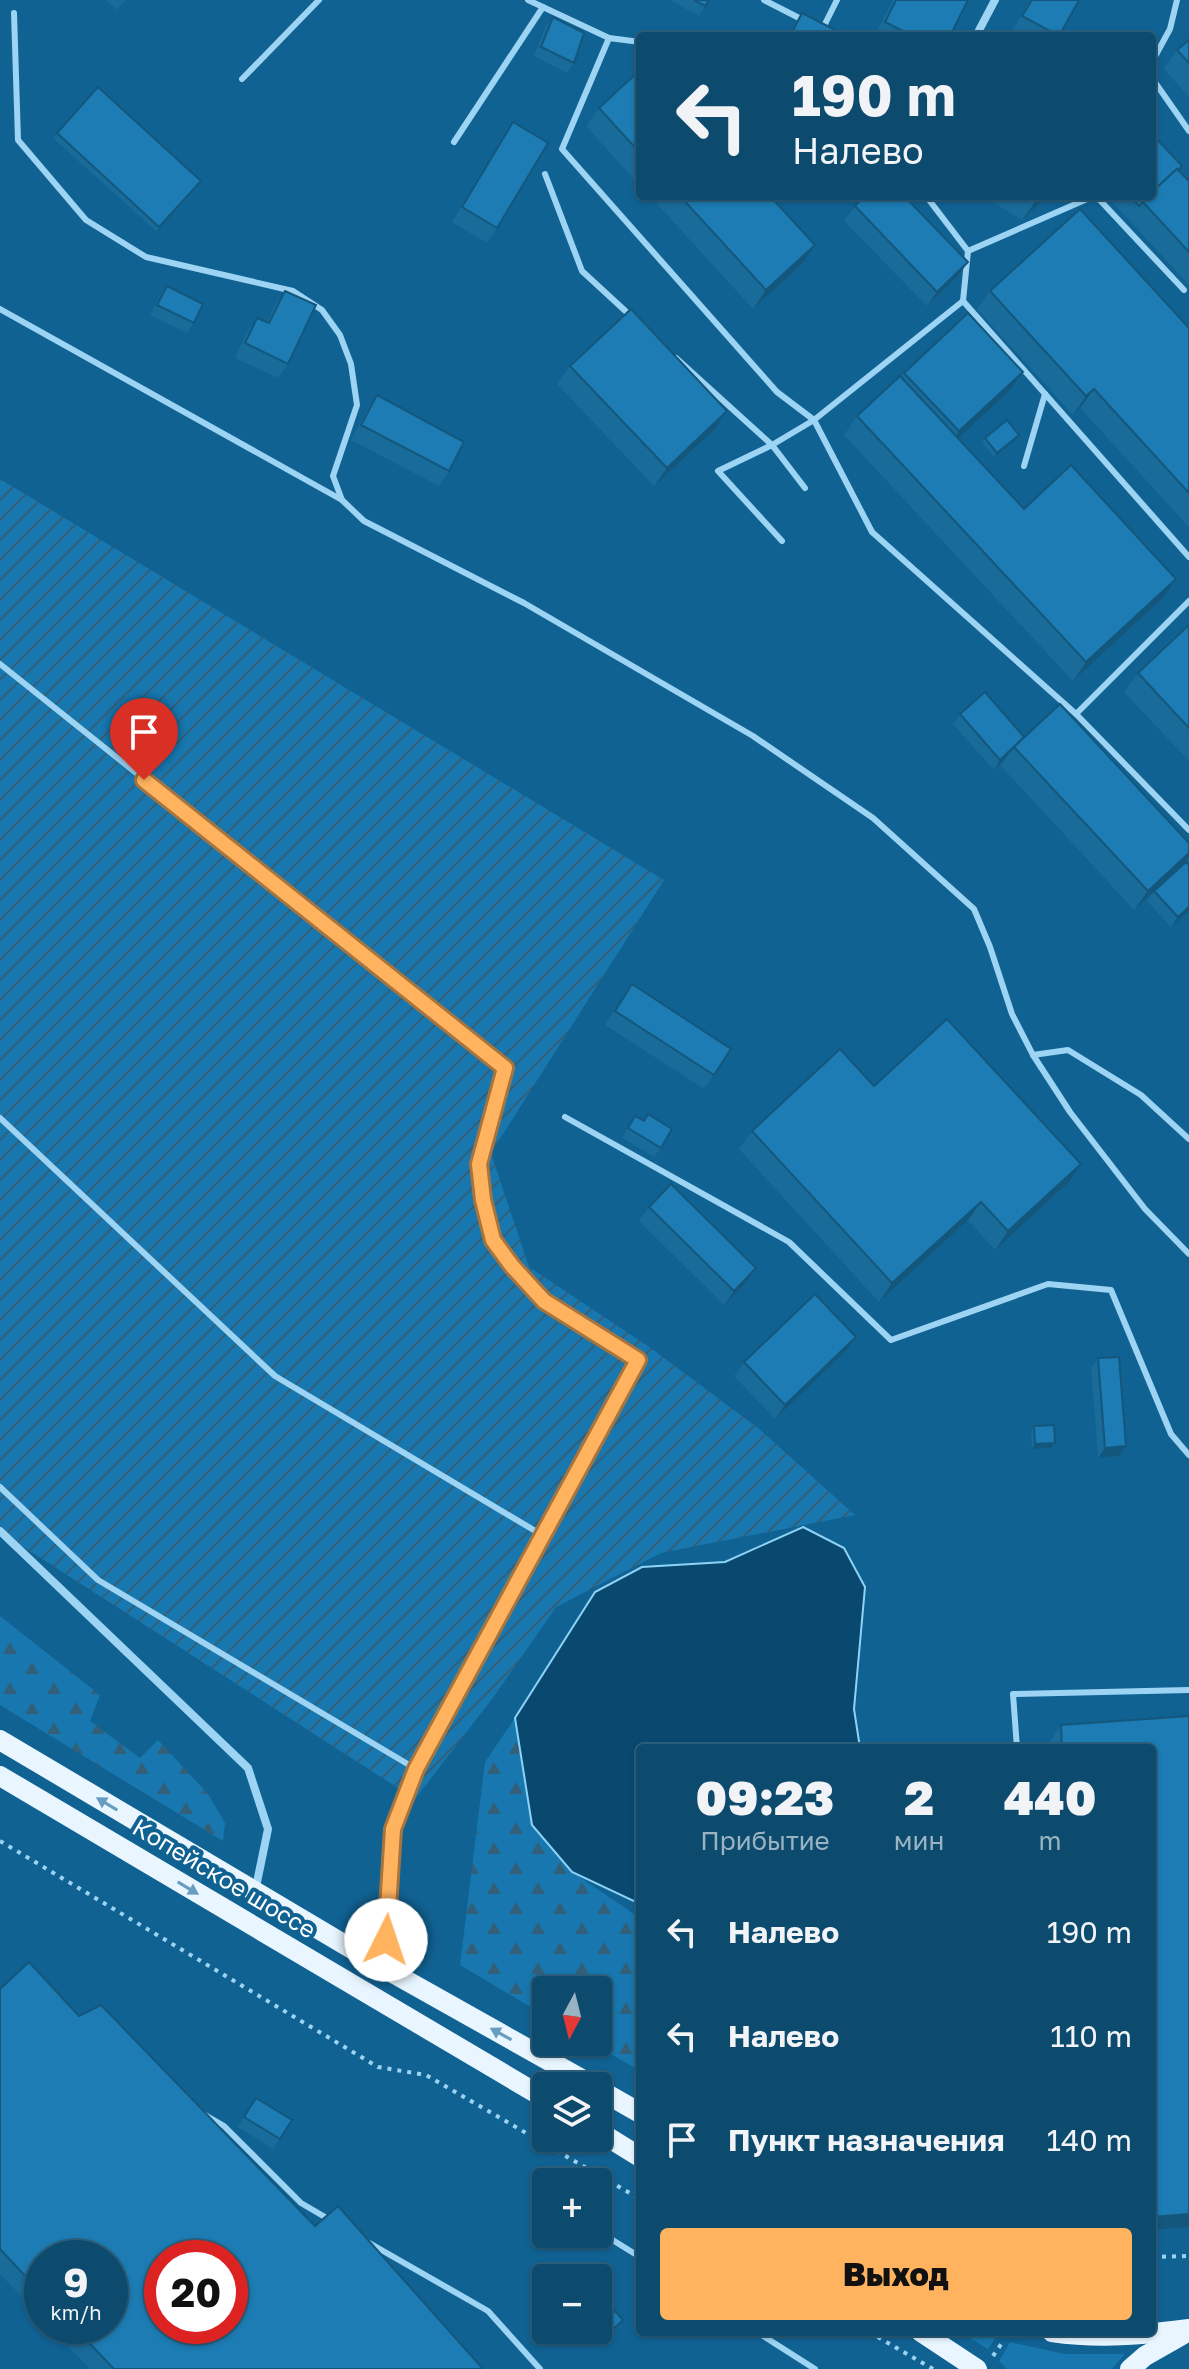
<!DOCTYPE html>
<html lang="ru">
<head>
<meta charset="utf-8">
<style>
  body { margin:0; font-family:"Golos Text",sans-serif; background:#155173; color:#f1f3f6; height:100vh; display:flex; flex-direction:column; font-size:30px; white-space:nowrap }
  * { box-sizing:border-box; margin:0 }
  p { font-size:26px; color:#9ab3c2 }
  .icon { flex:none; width:44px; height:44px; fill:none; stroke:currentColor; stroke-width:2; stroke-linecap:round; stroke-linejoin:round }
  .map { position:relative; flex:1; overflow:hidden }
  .panel { position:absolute; left:636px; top:1744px; width:520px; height:592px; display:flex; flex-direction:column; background:#0c4a6e; border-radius:8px; box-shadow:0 2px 6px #0004,0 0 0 2px #2c6281 }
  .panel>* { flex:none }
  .banner { position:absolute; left:636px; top:32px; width:520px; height:168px; border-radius:8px; box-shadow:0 2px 6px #0004,0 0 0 2px #2c6281; background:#0c4a6e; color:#f1f3f6; overflow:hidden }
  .needle { width:52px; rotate:187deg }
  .tools { position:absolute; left:532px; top:1976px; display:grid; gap:16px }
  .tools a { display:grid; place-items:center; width:80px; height:80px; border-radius:8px; background:#0c4a6e; box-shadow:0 2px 6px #0004,0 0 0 2px #2c6281; font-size:40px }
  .speed { position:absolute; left:24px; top:2240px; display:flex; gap:16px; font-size:40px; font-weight:700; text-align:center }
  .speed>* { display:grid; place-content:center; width:104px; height:104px; border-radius:50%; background:#0c4a6e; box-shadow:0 2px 6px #0004,0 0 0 2px #2c6281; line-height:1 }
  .speed small { font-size:20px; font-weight:400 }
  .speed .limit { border:12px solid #d22; background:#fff; color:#111 }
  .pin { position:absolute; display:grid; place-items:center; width:68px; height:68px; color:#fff; margin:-82px -34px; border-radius:50% 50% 50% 0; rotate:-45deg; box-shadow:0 0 8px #0007 }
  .pin .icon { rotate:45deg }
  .me { position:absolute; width:88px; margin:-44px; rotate:4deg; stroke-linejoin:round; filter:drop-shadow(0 0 6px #0008) }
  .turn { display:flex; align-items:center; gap:28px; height:168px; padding:0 24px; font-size:36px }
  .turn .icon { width:104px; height:104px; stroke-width:2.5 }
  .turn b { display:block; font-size:56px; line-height:68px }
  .eta { display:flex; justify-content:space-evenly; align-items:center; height:136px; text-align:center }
  .eta b { font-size:48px; font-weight:800; line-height:56px }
  .primary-button { display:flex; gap:16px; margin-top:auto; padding:16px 24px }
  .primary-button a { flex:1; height:92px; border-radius:8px; background:#ffb35f; color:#111; font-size:32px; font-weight:800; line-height:92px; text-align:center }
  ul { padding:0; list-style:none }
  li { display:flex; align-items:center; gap:24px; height:104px; padding:0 24px }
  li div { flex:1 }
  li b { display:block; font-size:30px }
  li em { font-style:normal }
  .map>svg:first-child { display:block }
  .grass { fill:#1777ae }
  .forest { fill:url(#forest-firs) }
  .garden { fill:url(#garden-furrows) }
  .water { fill:#09486f; stroke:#8ed3f7; stroke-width:2 }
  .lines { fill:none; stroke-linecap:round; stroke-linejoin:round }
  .path { stroke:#9dd4f4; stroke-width:4; stroke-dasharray:4 6; stroke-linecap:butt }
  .lane { stroke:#9dd4f4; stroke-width:6 }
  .street { stroke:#9dd4f4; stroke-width:8 }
  .primary { stroke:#e9f6ff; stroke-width:20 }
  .wall { fill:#196b9a }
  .shaded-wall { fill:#14577d }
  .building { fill:#1d7cb3; stroke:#14577d; stroke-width:2; fill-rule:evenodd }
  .oneway { fill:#679dbe }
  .route-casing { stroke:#a6743e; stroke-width:20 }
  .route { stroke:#ffb35f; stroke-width:14 }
  .labels { text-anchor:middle; stroke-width:8; stroke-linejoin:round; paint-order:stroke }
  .street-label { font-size:24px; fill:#fff; stroke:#106293 }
</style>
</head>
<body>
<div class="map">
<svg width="1189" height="2369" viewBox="0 0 1189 2369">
  <defs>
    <pattern id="forest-firs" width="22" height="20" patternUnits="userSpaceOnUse" patternTransform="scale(2)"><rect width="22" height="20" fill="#1777ae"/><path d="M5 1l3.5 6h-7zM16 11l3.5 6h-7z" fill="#345f78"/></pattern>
    <pattern id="garden-furrows" width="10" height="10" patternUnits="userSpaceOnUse" patternTransform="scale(2)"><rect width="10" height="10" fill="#1777ae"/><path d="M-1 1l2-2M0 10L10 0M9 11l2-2" fill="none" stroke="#345f78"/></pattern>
  </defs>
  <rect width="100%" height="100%" fill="#106293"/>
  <!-- grass -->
  <g class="grass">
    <polygon points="960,2332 986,2332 996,2337 988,2349"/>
    <polygon points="1010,2342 1065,2354 1125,2354 1112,2369 1007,2369 999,2361"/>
  </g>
  <!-- forest -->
  <g class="forest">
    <polygon points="0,1616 100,1695 90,1721 140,1758 158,1740 208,1794 225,1823 223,1841 0,1705"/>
    <polygon points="515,1718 532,1825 572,1872 640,1918 640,2071 590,2042 598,2042 598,1990 546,1990 546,2016 460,1965 485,1762"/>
  </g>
  <!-- garden -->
  <polygon class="garden" points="0,479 664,880 491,1153 529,1267 648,1346 758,1428 855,1515 661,1553 556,1607 495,1695 415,1799 19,1544 0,1525"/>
  <!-- water -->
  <polygon class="water" points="803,1527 844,1548 865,1587 854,1709 860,1748 640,1748 640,1904 572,1872 532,1825 515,1718 595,1592 642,1567 725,1562"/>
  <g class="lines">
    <!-- path -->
    <g class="path">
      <polyline points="0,1841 378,2067 426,2075 640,2199"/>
      <polyline points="1152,2257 1189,2256"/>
      <polyline points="869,2332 933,2369"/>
      <polyline points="993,2356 1004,2340"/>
    </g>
    <!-- lane -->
    <g class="lane">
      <polyline points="528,0 609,38"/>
      <polyline points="764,0 805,21"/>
      <polyline points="14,13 18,140 86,220 146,257 293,291 322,310 340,335 351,364 357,405 333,476 342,500 364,521 524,603 753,736 873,818 974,909 990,947 1012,1014 1033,1055 1070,1112 1145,1209 1189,1254"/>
      <polyline points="822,30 837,0"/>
      <polyline points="640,42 609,38 562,149 777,392 814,420 872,532 1076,714 1189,830"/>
      <polyline points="1152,62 1170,29 1177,0"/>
      <polyline points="1152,78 1189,131"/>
      <polyline points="242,79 319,0"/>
      <polyline points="454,142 543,7"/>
      <polyline points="545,174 582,271 633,318"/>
      <polyline points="926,196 968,251 963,301 1189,557"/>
      <polyline points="1096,196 1184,290"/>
      <polyline points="968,251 1094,196"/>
      <polyline points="0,309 342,500"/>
      <polyline points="676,358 772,445 805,488"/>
      <polyline points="1024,466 1045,394"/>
      <polyline points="782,541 718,471 772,445 814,420 963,301"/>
      <polyline points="0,664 505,1068 479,1164 483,1200 493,1240 512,1266 544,1301 638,1360 416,1769 393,1829 384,1964"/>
      <polyline points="1076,714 1189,601"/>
      <polyline points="1033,1055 1068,1050 1141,1095 1189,1139"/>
      <polyline points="565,1117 789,1242 891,1340 1048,1284 1111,1290 1171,1434 1189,1455"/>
      <polyline points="0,1118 275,1376 542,1535"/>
      <polyline points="0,1487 98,1580 416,1769"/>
      <polyline points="1017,1748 1013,1694 1189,1690"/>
      <polyline points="205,2115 224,2126 301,2203 330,2220"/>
      <polyline points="598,2231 640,2257"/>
      <polyline points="364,2240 488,2311 540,2369"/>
      <polyline points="757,2332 815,2369"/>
    </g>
    <!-- street -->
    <g class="street">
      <polyline points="976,36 995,0"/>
      <polyline points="0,1531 248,1768 268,1829 255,1892"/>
    </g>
    <!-- primary -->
    <g class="primary">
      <polyline points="0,1740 384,1968 594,2086"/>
      <polyline points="0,1776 546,2099"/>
      <polyline points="598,2089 640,2113"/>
      <polyline points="598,2131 640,2157"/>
      <polyline points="921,2332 977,2369"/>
      <path d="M1052 2332C1099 2339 1143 2335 1189 2329"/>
      <polyline points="1130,2369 1145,2356 1182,2335"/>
    </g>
  </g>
  <!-- wall -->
  <g class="wall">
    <polygon points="106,0 126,0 117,10"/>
    <polygon points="670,0 709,0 699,16"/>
    <polygon points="893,0 968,0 950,36 874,36"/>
    <polygon points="1030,0 1079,0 1059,36 1022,36 1012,31"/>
    <polygon points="802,13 847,36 787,36"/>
    <polygon points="553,17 574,63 567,73 534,56 546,26"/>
    <polygon points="1189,40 1189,97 1164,69 1177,50"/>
    <polygon points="640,70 640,186 586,126 599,108"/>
    <polygon points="513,122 497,228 487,243 452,222 503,137"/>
    <polygon points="57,133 198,186 156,231 53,138"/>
    <polygon points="1182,166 1179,171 1189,181 1189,285 1107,196 1152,196"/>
    <polygon points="650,196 770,196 802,264 753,309"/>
    <polygon points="982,196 1047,196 1022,220"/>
    <polygon points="855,206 968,262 958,276 927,306 844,221"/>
    <polygon points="167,286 194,323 187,333 150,315 160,296"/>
    <polygon points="285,291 288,364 278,378 235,358 247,332 257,318 267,322 275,305"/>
    <polygon points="990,291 1189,328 1189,527 1080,408 1073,415 977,309"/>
    <polygon points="570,366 727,411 714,430 654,486 557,384"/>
    <polygon points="1023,372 1010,390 958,438 1024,509 1163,598 1073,681 844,435 857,416 904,373"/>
    <polygon points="377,395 449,471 439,486 351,440 367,410"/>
    <polygon points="1019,435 1016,439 994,457 982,443 985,438"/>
    <polygon points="1189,625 1189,761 1124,692 1138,673"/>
    <polygon points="960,714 1024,737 1183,864 1189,865 1189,911 1171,927 1147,901 1152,894 1134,910 1001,766 1005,759 994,770 953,724"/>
    <polygon points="632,984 731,1049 704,1089 605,1025"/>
    <polygon points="874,1086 1068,1183 995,1250 968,1220 879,1302 739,1149 752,1131"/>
    <polygon points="635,1116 643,1121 661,1148 654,1157 622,1138"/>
    <polygon points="649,1207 756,1268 746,1283 724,1305 639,1221"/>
    <polygon points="856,1337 846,1351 775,1419 734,1376 744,1362"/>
    <polygon points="1098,1358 1119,1456 1098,1458 1091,1368"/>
    <polygon points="1034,1426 1055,1443 1051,1448 1032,1449 1031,1431"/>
    <polygon points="1189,1716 1189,2227 1152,2230 1152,1748 1051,1748 1051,1740 1061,1725"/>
    <polygon points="0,1989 79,2016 315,2226 483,2369 90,2369 49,2326 110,2326 42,2258 42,2318 0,2274"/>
    <polygon points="256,2098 292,2120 273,2149 238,2127"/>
    <polygon points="623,2320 620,2325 605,2338 598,2330 601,2324"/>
  </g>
  <!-- shaded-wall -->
  <g class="shaded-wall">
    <polygon points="1041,196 1047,196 1022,220 1035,202"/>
    <polygon points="815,245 802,264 753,309 766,290"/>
    <polygon points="968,262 958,276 927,306 937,292"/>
    <polygon points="1023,372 1010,390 946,450 959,431"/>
    <polygon points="1094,389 1080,408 1073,415 1086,396"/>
    <polygon points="727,411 714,430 654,486 667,468"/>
    <polygon points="1019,435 1016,439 994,457 997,453"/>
    <polygon points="1176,579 1163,598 1073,681 1086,662"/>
    <polygon points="1012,750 1005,759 994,770 1000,760"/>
    <polygon points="1189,853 1189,856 1181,867 1134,910 1148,891"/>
    <polygon points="1189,907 1189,911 1171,927 1178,917"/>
    <polygon points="1081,1164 1068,1183 995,1250 1008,1231"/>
    <polygon points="981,1202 968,1220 879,1302 892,1283"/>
    <polygon points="756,1268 746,1283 724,1305 734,1291"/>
    <polygon points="856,1337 846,1351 775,1419 785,1405"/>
    <polygon points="1055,1443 1051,1448 1032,1449 1035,1444"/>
    <polygon points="1126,1446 1119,1456 1098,1458 1105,1448"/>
    <polygon points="1189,2214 1189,2227 1152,2230 1152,2217"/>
  </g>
  <!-- building -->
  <g class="building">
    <polygon points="694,0 709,0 705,6"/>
    <polygon points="896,0 968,0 950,36 913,36 885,22"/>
    <polygon points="1032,0 1079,0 1059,36 1022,16"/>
    <polygon points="802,13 847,36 790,36"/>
    <polygon points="553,17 584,33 574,63 541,47"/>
    <polygon points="1189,40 1189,63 1177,50"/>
    <polygon points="640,70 640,153 599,108"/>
    <polygon points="98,87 201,181 159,227 57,133"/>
    <polygon points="513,122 548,143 497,228 462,207"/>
    <polygon points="1152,134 1182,166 1178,170 1177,169 1152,192"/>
    <polygon points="1177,169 1189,181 1189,252 1142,201 1148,196 1152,196 1152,192"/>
    <polygon points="680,196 770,196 815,245 766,290"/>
    <polygon points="865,196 904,196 968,262 937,292 855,206"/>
    <polygon points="1026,196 1041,196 1035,202"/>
    <polygon points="1130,196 1148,196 1139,206"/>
    <polygon points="1080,209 1189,328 1189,493 1094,389 1086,396 990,291"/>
    <polygon points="167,286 203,304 194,323 157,305"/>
    <polygon points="285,291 316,305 288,364 245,343 257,318 269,323"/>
    <polygon points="631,309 727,411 667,468 570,366"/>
    <polygon points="968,313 1023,372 959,431 904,373"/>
    <polygon points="900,376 1024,509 1071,465 1176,579 1086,662 857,416"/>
    <polygon points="377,395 464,442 449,471 361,425"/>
    <polygon points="1007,420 1019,435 997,453 985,438"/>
    <polygon points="1189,625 1189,728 1138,673"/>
    <polygon points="985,692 1024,737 1000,760 960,714"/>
    <polygon points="1060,704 1189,843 1189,853 1148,891 1014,747"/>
    <polygon points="1186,862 1189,865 1189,907 1178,917 1154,891"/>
    <polygon points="632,984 731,1049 714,1075 615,1011"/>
    <polygon points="947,1019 1081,1164 1008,1231 981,1202 892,1283 752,1131 840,1049 874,1086"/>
    <polygon points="648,1114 672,1129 661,1148 628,1128 635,1116 644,1121"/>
    <polygon points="671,1184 756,1268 734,1291 649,1207"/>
    <polygon points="815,1294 856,1337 785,1405 744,1362"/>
    <polygon points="1119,1357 1126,1446 1105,1448 1098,1358"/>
    <polygon points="1054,1425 1055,1443 1035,1444 1034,1426"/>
    <polygon points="1189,1716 1189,2214 1152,2217 1152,1748 1062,1748 1061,1725"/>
    <path d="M29 1962 79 2016 101 2005 315 2226 338 2206 483 2369H114L73 2326H110V2258H42V2294L0 2249V1989ZM162 2258H230V2326H162Z"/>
    <polygon points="256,2098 292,2120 280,2139 244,2117"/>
    <polygon points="615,2311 623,2320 609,2333 601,2324"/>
  </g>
  <!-- one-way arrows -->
  <defs><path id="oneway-solid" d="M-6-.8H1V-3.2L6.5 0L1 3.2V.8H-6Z" transform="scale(2)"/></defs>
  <g class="oneway">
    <use href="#oneway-solid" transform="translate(107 1804) rotate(-149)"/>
    <use href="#oneway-solid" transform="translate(188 1888) rotate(31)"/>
    <use href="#oneway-solid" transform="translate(501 2034) rotate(-151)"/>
  </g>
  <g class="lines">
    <!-- route casing -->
    <g class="route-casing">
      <polyline id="route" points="144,780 505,1068 479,1164 483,1200 493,1240 512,1266 544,1301 638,1360 416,1769 393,1829 386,1940"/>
    </g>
    <!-- route -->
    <use href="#route" class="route"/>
  </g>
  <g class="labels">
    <!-- street labels -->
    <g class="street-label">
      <text transform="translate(224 1879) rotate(31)" y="8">Копейское шоссе</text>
    </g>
  </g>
</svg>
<div class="tools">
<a><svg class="needle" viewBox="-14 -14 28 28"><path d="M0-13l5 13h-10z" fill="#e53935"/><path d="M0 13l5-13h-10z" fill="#9ab3c2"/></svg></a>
<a><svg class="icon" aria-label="layers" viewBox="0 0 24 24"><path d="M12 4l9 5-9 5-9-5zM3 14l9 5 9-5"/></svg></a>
<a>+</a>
<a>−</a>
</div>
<div class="speed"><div>9<small>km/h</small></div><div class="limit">20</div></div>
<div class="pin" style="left:144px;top:780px;background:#d93025"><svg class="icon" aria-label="arrive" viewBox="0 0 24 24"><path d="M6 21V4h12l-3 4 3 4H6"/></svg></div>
<svg class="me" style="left:386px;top:1940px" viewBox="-20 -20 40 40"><circle r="19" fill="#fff"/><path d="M0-13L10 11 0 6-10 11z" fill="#ffb35f"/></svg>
<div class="banner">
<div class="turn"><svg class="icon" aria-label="left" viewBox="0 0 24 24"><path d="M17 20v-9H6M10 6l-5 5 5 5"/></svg><div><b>190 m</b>Налево</div></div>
</div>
<section class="panel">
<div class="eta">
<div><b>09:23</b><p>Прибытие</p></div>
<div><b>2</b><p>мин</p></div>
<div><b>440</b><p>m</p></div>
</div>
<ul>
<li><svg class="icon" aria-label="left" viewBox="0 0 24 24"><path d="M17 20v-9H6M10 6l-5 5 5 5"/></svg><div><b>Налево</b></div><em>190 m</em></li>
<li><svg class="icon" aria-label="left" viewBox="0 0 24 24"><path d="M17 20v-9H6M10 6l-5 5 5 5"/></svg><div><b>Налево</b></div><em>110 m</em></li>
<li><svg class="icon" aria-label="arrive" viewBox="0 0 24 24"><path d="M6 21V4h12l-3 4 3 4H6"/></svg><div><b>Пункт назначения</b></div><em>140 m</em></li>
</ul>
<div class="primary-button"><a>Выход</a></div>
</section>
</div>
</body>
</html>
